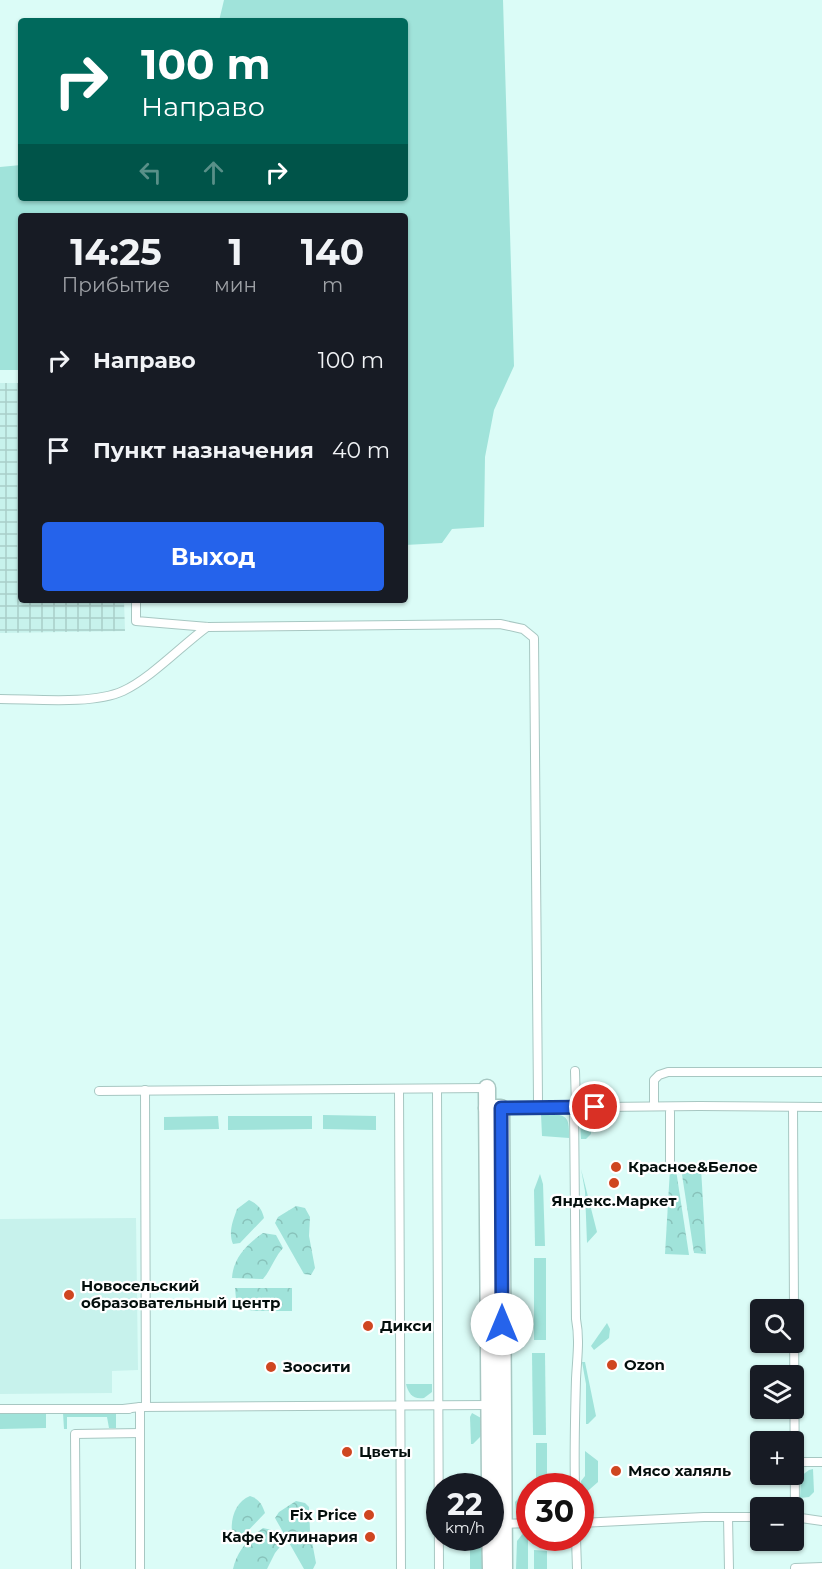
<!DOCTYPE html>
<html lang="ru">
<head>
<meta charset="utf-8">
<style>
  body { margin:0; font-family:Montserrat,sans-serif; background:#242831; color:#f1f3f6; height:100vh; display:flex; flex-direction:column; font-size:22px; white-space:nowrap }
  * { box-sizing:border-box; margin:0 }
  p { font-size:20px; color:#9ea1a6 }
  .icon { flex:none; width:33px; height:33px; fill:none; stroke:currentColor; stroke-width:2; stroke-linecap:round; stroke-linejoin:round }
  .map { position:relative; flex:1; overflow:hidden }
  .sheet { position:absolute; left:18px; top:213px; width:390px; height:390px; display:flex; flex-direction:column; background:#171b24; border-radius:6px; box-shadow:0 2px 4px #0004 }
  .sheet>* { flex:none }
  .banner { position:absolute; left:18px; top:18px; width:390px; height:183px; border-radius:6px; box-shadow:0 2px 4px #0004; background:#00695c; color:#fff; overflow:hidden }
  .controls { position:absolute; left:750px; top:1299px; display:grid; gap:12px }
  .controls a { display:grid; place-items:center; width:54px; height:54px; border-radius:6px; background:#171b24; box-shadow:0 2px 4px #0004; font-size:30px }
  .speed { position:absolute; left:426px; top:1473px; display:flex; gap:12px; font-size:30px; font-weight:700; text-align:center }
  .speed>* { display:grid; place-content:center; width:78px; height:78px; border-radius:50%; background:#171b24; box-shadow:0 2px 4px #0004; line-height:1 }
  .speed small { font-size:15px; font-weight:400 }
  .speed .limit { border:9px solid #d22; background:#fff; color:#111 }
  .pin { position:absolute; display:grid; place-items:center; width:51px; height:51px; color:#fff; margin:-26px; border:3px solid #fff; border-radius:50%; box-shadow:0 2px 6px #0007 }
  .me { position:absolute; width:66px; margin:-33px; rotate:0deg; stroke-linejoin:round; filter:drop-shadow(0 0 4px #0008) }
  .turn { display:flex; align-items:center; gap:21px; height:126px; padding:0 24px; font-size:27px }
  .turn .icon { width:78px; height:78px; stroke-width:2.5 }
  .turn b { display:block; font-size:42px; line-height:51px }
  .lanes { display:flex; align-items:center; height:57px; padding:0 24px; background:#0003; justify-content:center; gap:30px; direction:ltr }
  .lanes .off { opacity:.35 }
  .eta { display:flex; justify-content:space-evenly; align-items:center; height:102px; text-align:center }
  .eta b { font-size:36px; font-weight:700; line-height:42px }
  .primary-button { display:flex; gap:12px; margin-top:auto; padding:12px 24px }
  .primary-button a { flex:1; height:69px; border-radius:6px; background:#2563eb; color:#fff; font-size:24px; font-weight:700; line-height:69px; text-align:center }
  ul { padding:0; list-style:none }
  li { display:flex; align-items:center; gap:18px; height:90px; padding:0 24px }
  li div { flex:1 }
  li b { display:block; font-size:22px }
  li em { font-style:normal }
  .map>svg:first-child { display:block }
  .built { fill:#c7f2ec }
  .industrial { fill:url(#industrial-grid) }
  .grass { fill:#a0e3da }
  .park { fill:url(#park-crowns) }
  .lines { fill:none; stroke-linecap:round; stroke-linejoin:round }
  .lane-casing { stroke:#a7c7c2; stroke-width:10 }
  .street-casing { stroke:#a7c7c2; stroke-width:19 }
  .lane { stroke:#fff; stroke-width:8 }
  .street { stroke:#fff; stroke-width:16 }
  .route-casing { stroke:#184099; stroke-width:15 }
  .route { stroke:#2563eb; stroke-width:10 }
  .poi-dot { fill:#cf4620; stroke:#fff; stroke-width:2 }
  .labels { text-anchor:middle; stroke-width:4.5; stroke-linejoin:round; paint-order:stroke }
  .poi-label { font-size:15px; font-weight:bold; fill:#040f0d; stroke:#fff; text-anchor:start }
</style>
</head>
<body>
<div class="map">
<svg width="822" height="1569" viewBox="0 0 822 1569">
  <defs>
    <pattern id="industrial-grid" width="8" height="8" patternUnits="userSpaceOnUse" patternTransform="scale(1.5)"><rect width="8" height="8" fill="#c7f2ec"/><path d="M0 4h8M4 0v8" fill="none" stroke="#a9cec9"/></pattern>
    <pattern id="park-crowns" width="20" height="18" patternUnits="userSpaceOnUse" patternTransform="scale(1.5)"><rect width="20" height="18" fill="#a0e3da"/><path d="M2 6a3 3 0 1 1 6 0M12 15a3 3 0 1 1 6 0" fill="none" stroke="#88c2ba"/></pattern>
  </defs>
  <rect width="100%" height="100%" fill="#dbfcf7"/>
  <!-- built -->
  <polygon class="built" points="136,1218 138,1370 112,1371 112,1393 0,1394 0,1219"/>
  <!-- industrial -->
  <polygon class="industrial" points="0,383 21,383 21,600 124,600 125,631 0,633"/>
  <!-- grass -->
  <g class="grass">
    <polygon points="224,0 503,0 514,366 494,410 485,457 484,527 452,529 442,543 405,545 405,216 21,216 21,370 0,370 0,167 21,165 21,198 405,198 405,21 219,21"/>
    <path d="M541 1114C564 1115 570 1112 569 1138L542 1136Z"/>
    <polygon points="591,1114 591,1134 586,1139 581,1139 580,1122 586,1115"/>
    <polygon points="323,1115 376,1116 376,1130 323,1129"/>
    <polygon points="218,1116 219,1129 164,1130 164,1117"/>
    <polygon points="228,1116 312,1116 312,1129 228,1130"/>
    <polygon points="581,1169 597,1232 587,1243 585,1191"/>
    <polygon points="540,1174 543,1184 545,1246 535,1246 534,1190"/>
    <rect x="534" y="1258" width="12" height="82"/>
    <polygon points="607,1323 610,1329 609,1338 594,1350 591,1346"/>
    <polygon points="532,1353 545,1353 546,1435 533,1435"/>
    <polygon points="582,1362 585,1362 596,1416 588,1424 586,1424 586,1384"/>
    <path d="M406 1384H432V1392L424 1398C413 1400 408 1393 406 1384Z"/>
    <polygon points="46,1413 46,1428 0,1429 0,1414"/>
    <polygon points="63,1413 116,1413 116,1428 109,1428 107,1417 67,1417 67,1429 64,1429"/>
    <polygon points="472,1413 481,1418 482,1435 473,1444 471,1444 470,1417"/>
    <rect x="536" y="1443" width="11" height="43"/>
    <polygon points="585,1451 598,1461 598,1482 582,1496 581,1481 585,1476"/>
    <polygon points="813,1469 814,1492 809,1497 800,1498 801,1476 809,1470"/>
    <polygon points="527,1489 528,1517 521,1516 516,1510 515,1502"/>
    <polygon points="524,1532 528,1533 528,1569 516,1569 517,1541"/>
    <polygon points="470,1538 484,1538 483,1569 470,1569"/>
    <polygon points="534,1550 547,1551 547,1569 534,1569"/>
  </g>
  <!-- park -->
  <g class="park">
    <polygon points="681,1168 701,1168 706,1254 694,1253"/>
    <polygon points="670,1169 676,1170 689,1255 665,1254"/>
    <path d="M249 1200C258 1204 262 1209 264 1218L240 1243 233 1244C228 1232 233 1221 237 1209Z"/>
    <polygon points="296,1206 305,1208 310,1217 309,1236 315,1268 311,1275 304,1274 275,1223 278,1217"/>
    <path d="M263 1233 276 1235 283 1248C274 1258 271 1270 263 1279L232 1278C233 1258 247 1244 263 1233Z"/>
    <polygon points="235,1288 292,1288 292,1311 254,1311 240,1308 236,1299"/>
    <path d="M250 1496C259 1499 262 1504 265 1513L241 1538 234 1540C228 1524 234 1502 250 1496Z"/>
    <polygon points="296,1501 305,1503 309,1507 310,1531 316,1563 313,1569 304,1569 275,1518 279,1512"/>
    <path d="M263 1528 276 1531 283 1543 275 1553 267 1569H233C237 1551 248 1539 263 1528Z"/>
  </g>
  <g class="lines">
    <!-- lane casing -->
    <g class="lane-casing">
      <g id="lane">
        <polyline points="136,600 136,621 208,627 500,624 523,629 534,638 538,1100"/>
        <path d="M0 699C35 699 92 705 123 691 151 678 181 646 207 627"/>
        <polyline points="575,1071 576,1107"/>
        <polyline points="399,1089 401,1569"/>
        <polyline points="437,1089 439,1569"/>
        <polyline points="145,1090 146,1407"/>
        <polyline points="99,1091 487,1088"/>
        <polyline points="654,1106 654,1080 659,1075 668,1072 822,1072"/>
        <path d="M574 1107 576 1319C580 1340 577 1358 576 1379 575 1415 574 1451 575 1486"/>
        <polyline points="793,1107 795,1517"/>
        <polyline points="501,1108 699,1106 822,1107"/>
        <polyline points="670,1161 670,1112"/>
        <polyline points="140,1407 140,1569"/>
        <polyline points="0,1409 129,1409"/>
        <polyline points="123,1409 140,1407 491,1405"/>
        <polyline points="796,1462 822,1462"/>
        <polyline points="728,1517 729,1569"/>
        <polyline points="794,1517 822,1521"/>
        <polyline points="580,1523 704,1517 760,1517"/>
        <polyline points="503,1524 530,1523"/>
        <polyline points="576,1538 577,1569"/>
        <polyline points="795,1568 822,1567"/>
        <polyline points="76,1569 75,1434 140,1433"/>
      </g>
    </g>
    <!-- street casing -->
    <g class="street-casing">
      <g id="street">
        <polyline points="487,1088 490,1486"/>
        <polyline points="487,1108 501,1108 504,1569"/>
        <polyline points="490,1523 491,1569"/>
      </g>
    </g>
    <!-- lane -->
    <use href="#lane" class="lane"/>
    <!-- street -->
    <use href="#street" class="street"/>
  </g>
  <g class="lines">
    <!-- route casing -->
    <g class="route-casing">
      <polyline id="route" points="502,1324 501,1108 595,1107"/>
    </g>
    <!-- route -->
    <use href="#route" class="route"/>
  </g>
  <!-- markers -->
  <g class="poi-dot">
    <circle cx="616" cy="1167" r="6"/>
    <circle cx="614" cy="1183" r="6"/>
    <circle cx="69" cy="1295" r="6"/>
    <circle cx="368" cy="1326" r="6"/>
    <circle cx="612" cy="1365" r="6"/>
    <circle cx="271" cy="1367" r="6"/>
    <circle cx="347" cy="1452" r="6"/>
    <circle cx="616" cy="1471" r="6"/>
    <circle cx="369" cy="1515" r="6"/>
    <circle cx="370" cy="1537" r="6"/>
  </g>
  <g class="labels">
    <!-- poi labels -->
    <g class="poi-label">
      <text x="628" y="1172">Красное&amp;Белое</text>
      <text x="614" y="1206" text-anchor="middle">Яндекс.Маркет</text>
      <text x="81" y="1291">Новосельский<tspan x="81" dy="17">образовательный центр</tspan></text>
      <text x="380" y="1331">Дикси</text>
      <text x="624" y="1370">Ozon</text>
      <text x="283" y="1372">Зоосити</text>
      <text x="359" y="1457">Цветы</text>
      <text x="628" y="1476">Мясо халяль</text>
      <text x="357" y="1520" text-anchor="end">Fix Price</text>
      <text x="358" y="1542" text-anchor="end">Кафе Кулинария</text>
    </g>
  </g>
</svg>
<div class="controls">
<a><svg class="icon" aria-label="search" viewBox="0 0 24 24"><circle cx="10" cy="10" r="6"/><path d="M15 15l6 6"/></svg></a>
<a><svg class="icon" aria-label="layers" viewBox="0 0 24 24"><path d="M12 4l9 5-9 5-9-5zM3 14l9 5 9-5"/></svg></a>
<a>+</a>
<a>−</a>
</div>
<div class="speed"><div>22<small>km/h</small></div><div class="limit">30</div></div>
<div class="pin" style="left:595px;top:1107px;background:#d93025"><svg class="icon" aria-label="arrive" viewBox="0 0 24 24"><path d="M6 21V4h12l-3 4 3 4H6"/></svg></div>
<svg class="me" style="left:502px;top:1324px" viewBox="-20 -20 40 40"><circle r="19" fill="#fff"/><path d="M0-13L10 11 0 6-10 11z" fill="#2563eb"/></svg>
<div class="banner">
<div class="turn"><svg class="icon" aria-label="right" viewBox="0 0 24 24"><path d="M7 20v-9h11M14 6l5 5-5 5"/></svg><div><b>100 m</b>Направо</div></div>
<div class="lanes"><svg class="icon off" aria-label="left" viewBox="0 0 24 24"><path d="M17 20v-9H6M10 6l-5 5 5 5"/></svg><svg class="icon off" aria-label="ahead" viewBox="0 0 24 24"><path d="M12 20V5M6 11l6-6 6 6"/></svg><svg class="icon" aria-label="right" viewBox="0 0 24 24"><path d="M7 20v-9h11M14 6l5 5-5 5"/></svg></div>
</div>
<section class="sheet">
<div class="eta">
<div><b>14:25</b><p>Прибытие</p></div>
<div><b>1</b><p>мин</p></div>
<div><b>140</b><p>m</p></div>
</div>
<ul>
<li><svg class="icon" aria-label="right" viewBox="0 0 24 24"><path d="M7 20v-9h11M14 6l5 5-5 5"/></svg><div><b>Направо</b></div><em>100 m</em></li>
<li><svg class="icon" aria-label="arrive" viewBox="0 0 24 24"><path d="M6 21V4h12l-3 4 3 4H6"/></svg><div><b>Пункт назначения</b></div><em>40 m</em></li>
</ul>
<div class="primary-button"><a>Выход</a></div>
</section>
</div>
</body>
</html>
